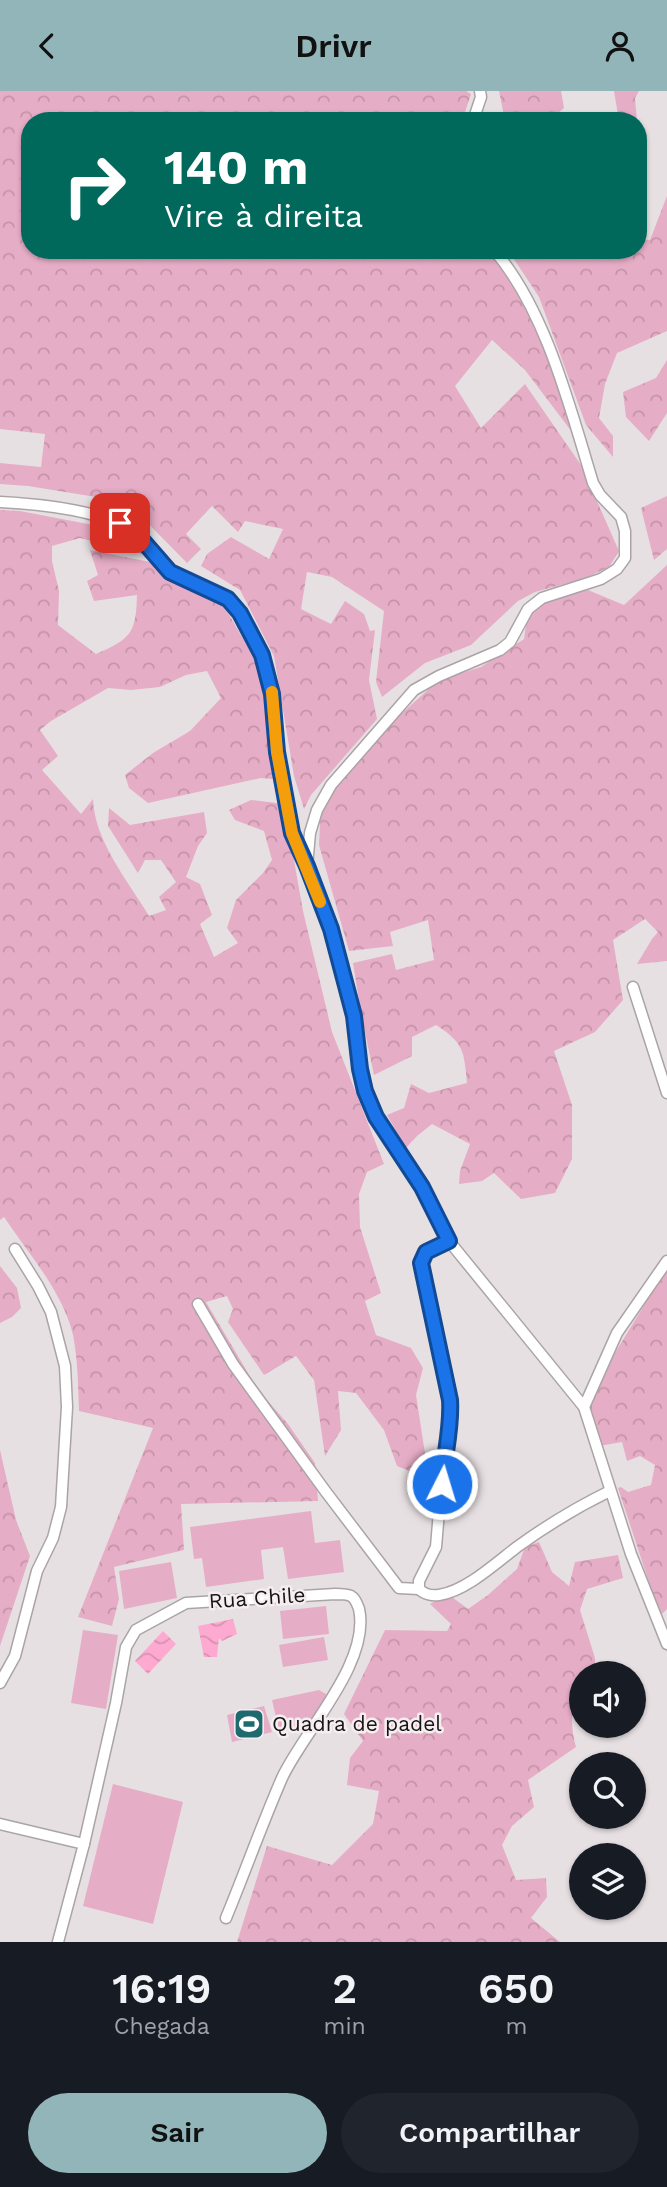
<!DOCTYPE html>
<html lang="pt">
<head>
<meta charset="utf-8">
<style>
  body { margin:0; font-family:"Work Sans",sans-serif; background:#20242c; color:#f1f3f6; height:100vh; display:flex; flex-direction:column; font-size:26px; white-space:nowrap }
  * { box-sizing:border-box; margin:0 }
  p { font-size:23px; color:#9ea1a6 }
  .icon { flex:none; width:38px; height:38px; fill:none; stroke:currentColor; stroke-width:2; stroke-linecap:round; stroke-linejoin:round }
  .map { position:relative; height:1851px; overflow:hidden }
  .panel { display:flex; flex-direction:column; background:#171b24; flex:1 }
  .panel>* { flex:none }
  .guide { position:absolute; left:21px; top:21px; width:626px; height:147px; border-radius:28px; box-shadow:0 2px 5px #0004; background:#00695c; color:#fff; overflow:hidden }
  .controls { position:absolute; left:569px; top:1570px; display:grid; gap:14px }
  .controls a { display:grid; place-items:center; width:77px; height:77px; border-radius:50%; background:#171b24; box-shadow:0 2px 5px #0004; font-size:35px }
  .pin { position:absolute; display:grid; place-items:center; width:60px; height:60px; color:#fff; margin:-30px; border-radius:14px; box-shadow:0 4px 10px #0006 }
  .me { position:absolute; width:77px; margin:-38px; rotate:5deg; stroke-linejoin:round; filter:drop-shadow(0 0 5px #0008) }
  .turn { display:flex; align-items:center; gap:24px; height:147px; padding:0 28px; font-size:32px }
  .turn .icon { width:91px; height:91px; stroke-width:2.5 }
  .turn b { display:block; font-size:49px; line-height:60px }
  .eta { display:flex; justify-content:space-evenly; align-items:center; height:119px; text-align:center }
  .eta b { font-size:42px; font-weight:600; line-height:49px }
  .button { display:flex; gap:14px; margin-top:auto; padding:14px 28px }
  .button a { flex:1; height:80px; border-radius:42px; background:#92b5b9; color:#111; font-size:28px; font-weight:600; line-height:80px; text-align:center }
  .button a+a { background:#20242c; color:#f1f3f6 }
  header { display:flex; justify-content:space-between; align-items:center; height:91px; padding:0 28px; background:#92b5b9; color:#111; font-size:32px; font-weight:600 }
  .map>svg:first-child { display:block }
  .green { fill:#e6adc6 }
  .forest { fill:url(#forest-crowns) }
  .water { fill:url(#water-waves) }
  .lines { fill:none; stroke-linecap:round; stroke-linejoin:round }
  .street-casing { stroke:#aba4a7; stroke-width:13 }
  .street { stroke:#fff; stroke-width:10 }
  .route-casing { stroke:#114b97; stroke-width:18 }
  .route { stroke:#1a73e8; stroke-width:12 }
  .slow { stroke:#f59e0b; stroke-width:12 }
  .labels { text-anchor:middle; stroke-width:5; stroke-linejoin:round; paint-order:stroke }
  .street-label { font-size:21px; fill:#161415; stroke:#f5edf0 }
  .poi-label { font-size:21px; fill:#161415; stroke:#f5edf0; text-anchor:start }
</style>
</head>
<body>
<header><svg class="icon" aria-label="back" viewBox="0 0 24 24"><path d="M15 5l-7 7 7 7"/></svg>Drivr<svg class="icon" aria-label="person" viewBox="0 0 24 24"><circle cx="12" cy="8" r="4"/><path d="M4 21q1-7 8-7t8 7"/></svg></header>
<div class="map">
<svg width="667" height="1851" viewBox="0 0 667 1851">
  <defs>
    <pattern id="forest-crowns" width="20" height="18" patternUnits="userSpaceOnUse" patternTransform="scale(1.75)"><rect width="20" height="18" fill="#e6adc6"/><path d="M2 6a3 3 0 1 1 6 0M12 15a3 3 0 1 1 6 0" fill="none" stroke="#c594a9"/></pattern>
    <pattern id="water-waves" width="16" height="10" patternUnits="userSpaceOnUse" patternTransform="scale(1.75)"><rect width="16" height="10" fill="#fea9d0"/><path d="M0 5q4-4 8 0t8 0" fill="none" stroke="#d991b2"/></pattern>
  </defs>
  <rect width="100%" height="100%" fill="#e7e0e3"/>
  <!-- green -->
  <g class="green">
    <polygon points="311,1420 315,1452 340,1449 344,1481 288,1488 283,1456 261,1459 264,1488 206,1496 202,1467 194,1468 190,1436"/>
    <polygon points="171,1471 177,1507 124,1518 119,1480"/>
    <polygon points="326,1515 329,1543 283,1548 280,1520"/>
    <polygon points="83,1539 118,1544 106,1618 71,1612"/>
    <polygon points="324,1546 328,1569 283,1576 279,1554"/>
    <polygon points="319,1599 326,1603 319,1630 279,1639 272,1609"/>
    <polygon points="264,1615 272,1641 232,1651 227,1624"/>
    <polygon points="113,1693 183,1711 153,1833 83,1815"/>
  </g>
  <!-- forest -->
  <g class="forest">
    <polygon points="0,0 466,0 471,3 462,30 30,30 30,159 492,159 530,216 575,345 525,279 492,249 455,295 481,337 525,293 581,374 619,460 609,476 586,487 535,501 518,510 471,554 425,572 382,606 376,591 384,520 332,486 307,481 301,518 331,533 345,510 364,523 370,540 375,539 369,589 377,628 311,704 304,718 294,685 274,565 240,499 201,475 207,463 231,446 269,468 283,438 245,430 238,441 212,415 186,443 201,458 187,472 127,411 28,395 0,393 0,372 41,376 45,343 0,338"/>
    <polygon points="499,0 561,0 564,17 549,30 505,30"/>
    <polygon points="614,0 639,0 635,7 637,30 619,30"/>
    <polygon points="667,105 667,240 617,262 605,293 599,327 613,345 613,366 586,334 539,206 508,159 639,159 639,148 650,149"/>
    <polygon points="667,269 667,322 649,350 626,326 623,301 656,287"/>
    <polygon points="667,405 667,458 654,469 641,417"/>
    <path d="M0 419 20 420 114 438 143 463 80 447 52 455V470L59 500 58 534 96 563C131 548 136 542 137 504L94 510 87 490 98 484 90 459 150 471 223 513 258 574 280 662 284 689 261 687 148 712 129 697 125 684 153 662 190 640 221 607 207 580 186 584 160 596 131 599 108 597 51 630 40 639 58 665 42 679 81 723 93 708C94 749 128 790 149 825L166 819 159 806 176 791 161 769H145L138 782 108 735 109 717 130 734 204 721 207 742 198 755 186 786 200 793 212 824 200 833 214 866 238 852 227 837 236 809 263 782 272 769 264 740 235 729 229 719 251 709 284 713 303 820 332 941 384 1073 367 1081 359 1103 360 1136 381 1202 365 1210 376 1244 411 1257 423 1277 416 1304 426 1369 420 1384 397 1375 384 1339 356 1302 338 1300 341 1339 325 1365 314 1289 296 1265 264 1284 228 1231 233 1218 227 1205 206 1211 258 1299 288 1333 315 1372 318 1410 181 1413 184 1459 114 1476 119 1508 112 1535 78 1526 153 1337 79 1320C78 1295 78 1269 73 1244 63 1201 28 1162 4 1126L0 1129Z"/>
    <path d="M667 474V870L637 873 652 848 658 841 645 828 613 849 623 909 595 941 554 960 572 1014V1068L555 1102 521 1108 494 1082 482 1090 459 1093 460 1080 470 1053 432 1033 417 1045 406 1057 387 1024 404 1017 411 993 429 1002 467 992C464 960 464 952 436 934L412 946V965L374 984 361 922 353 872 392 863 396 879 434 869 428 829 390 841 393 855 349 860 319 754 321 712 383 639 439 589 481 576 524 548 528 519 538 512 588 499 624 514Z"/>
    <polygon points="0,1175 17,1197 21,1217 12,1226 0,1232"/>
    <polygon points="667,1177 667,1518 660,1525 618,1397 621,1396 628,1401 651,1394 655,1374 640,1365 627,1370 622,1351 599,1355 589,1314 607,1275"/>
    <polygon points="0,1359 16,1429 30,1465 0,1555"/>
    <path d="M539 1451 552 1481 569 1495 575 1471 618 1464 623 1487 587 1498 580 1519 595 1567V1582H581V1601C569 1613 571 1640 576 1656L528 1689 534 1716 512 1735 502 1754 516 1789 546 1787 547 1806 531 1827 560 1851H237L267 1755 332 1774 373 1733 379 1700 347 1694 350 1667 363 1650 344 1623 385 1539 447 1540 451 1533 430 1513 448 1503 468 1518 488 1504 517 1478 525 1456Z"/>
  </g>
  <!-- water -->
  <g class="water">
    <polygon points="233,1528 237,1543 222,1550 219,1547 217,1566 204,1566 198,1535"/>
    <polygon points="163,1540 176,1553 148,1583 135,1570"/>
  </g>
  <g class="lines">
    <!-- street casing -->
    <g class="street-casing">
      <g id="street">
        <polyline points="473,30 481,6 480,0"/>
        <path d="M494 159C546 219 570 317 593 392L600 404 621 426 625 440V467L617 478 601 488 542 507 528 518 510 551 500 559 439 585 414 599 331 694 317 719 310 742 307 775 331 838 354 925 360 978 365 1001 376 1026 422 1096 449 1150 584 1316 631 1463 667 1553"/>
        <path d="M0 411C38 413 102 419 134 441 148 451 157 468 169 480 186 496 215 493 230 511 270 554 271 606 277 660 282 699 290 737 306 773"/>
        <polyline points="633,896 667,1002"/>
        <path d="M449 1150 426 1161 421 1172 451 1323 444 1361 436 1456 419 1490V1498C424 1503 432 1505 439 1504 466 1500 496 1472 517 1456 546 1435 577 1416 610 1400"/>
        <polyline points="198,1213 233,1273 326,1401 399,1497 419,1498"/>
        <polyline points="584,1316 617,1242 667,1170"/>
        <polyline points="0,1592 15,1565 37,1480 53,1447 61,1416 67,1316 65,1275 51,1221 38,1195 15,1158"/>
        <polyline points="0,1733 84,1753"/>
        <path d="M58 1851 84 1753 116 1612 126 1556 136 1539 186 1512 335 1503C340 1503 347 1503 351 1505 356 1508 357 1513 359 1518 371 1572 303 1641 282 1687 262 1733 245 1781 226 1827"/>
      </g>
    </g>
    <!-- street -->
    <use href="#street" class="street"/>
  </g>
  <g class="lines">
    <!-- route casing -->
    <g class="route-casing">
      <path id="route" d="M120 432 136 442 170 481 228 508 240 522 262 564 272 603 277 661 292 742 307 775 331 838 354 925 360 978 365 1000 376 1026 422 1096 449 1150 426 1161 421 1172 450 1309C452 1337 444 1365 442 1393"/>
    </g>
    <!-- route -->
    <use href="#route" class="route"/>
    <!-- slow -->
    <polyline class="slow" points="272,601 277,661 292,742 320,811"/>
  </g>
  <!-- icons -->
  <defs>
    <g id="stadium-square" transform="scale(1.575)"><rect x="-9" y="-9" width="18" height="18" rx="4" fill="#1e6a6f" stroke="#f5edf0"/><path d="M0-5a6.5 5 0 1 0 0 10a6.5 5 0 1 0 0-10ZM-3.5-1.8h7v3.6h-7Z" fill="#fff"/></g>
  </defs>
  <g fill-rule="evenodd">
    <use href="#stadium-square" x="249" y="1633"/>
  </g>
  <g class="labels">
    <!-- street labels -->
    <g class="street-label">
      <text transform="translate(257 1507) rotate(-4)" y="7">Rua Chile</text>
    </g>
    <!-- poi labels -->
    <g class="poi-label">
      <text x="272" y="1640">Quadra de padel</text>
    </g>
  </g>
</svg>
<div class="controls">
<a><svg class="icon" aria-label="sound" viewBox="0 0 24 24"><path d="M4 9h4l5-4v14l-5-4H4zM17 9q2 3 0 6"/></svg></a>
<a><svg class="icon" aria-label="search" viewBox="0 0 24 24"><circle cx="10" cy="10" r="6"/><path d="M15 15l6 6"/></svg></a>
<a><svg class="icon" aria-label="layers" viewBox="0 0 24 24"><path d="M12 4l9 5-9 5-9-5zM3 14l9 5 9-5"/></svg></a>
</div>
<div class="pin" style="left:120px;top:432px;background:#d93025"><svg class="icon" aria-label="arrive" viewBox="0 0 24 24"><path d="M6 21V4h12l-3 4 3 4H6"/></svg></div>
<svg class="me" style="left:442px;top:1393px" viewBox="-20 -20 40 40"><circle r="17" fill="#1a73e8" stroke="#fff" stroke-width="3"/><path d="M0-11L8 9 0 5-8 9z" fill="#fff"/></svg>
<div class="guide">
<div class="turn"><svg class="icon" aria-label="right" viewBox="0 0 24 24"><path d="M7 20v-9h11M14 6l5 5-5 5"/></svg><div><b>140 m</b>Vire à direita</div></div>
</div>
</div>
<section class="panel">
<div class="eta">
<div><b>16:19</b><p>Chegada</p></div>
<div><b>2</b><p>min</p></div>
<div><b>650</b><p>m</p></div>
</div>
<div class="button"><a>Sair</a><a>Compartilhar</a></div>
</section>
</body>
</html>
